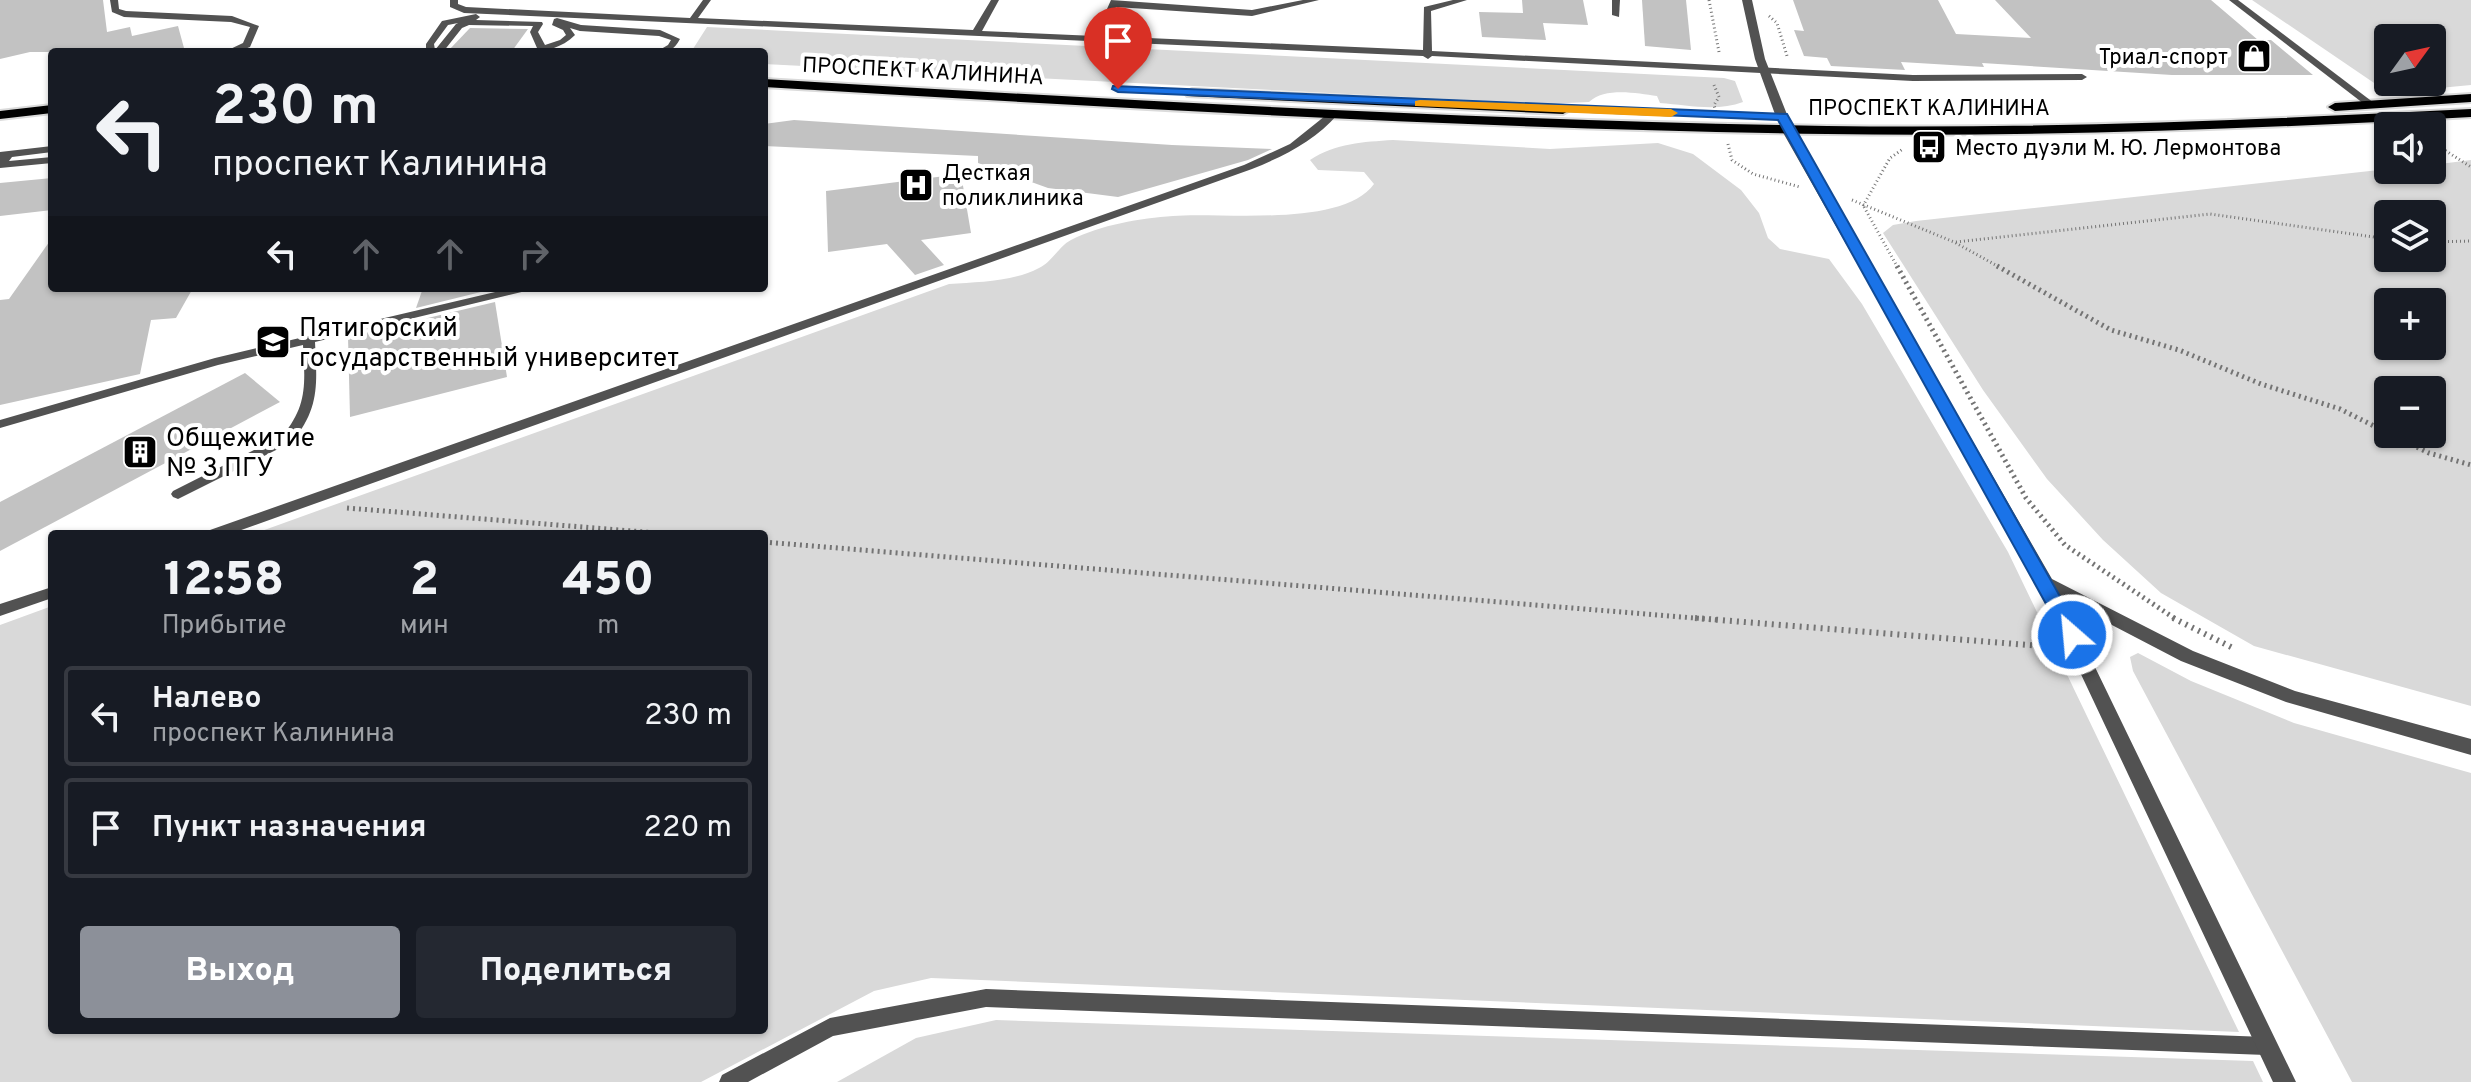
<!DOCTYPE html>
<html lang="ru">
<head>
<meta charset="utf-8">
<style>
  body { margin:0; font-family:Overpass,sans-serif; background:#242831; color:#f1f3f6; height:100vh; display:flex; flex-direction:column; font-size:30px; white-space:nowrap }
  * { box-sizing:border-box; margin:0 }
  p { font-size:26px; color:#9ea1a6 }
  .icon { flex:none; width:44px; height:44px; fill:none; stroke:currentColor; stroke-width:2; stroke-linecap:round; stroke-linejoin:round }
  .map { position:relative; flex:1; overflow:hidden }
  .panel { position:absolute; left:48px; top:530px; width:720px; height:504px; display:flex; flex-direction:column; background:#171b24; border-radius:8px; box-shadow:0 2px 6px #0004 }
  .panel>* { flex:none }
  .hud { position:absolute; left:48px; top:48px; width:720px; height:244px; border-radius:8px; box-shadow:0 2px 6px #0004; background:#171b24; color:#f1f3f6; overflow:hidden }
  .needle { width:52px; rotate:57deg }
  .tools { position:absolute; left:2374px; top:24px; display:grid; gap:16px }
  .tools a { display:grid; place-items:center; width:72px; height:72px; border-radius:8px; background:#171b24; box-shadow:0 2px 6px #0004; font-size:40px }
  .pin { position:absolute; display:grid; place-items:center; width:68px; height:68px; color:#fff; margin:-82px -34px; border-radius:50% 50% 50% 0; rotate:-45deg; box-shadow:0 0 8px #0007 }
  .pin .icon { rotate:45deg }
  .me { position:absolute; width:88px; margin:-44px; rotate:333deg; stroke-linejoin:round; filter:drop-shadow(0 0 6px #0008) }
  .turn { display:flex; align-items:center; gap:28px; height:168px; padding:0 32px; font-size:36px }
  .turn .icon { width:104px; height:104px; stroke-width:2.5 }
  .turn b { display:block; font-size:56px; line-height:68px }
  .lanes { display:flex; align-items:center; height:76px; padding:0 32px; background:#0003; justify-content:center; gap:40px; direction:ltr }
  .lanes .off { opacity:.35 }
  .eta { display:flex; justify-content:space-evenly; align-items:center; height:136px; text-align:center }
  .eta b { font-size:48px; font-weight:800; line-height:56px }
  .primary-button { display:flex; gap:16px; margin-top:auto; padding:16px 32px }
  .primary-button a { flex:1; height:92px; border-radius:8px; background:#8c9099; color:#fff; font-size:32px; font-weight:800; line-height:92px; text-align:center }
  .primary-button a+a { background:#242831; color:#f1f3f6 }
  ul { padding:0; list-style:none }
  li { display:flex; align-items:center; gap:24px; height:100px; margin:0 16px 12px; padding:0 16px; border:4px solid #363941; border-radius:8px }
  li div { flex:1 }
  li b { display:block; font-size:30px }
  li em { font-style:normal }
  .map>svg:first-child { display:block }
  .green { fill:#d9d9d9; fill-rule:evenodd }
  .building { fill:#c2c2c2 }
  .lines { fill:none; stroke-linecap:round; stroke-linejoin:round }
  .primary-casing { stroke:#dbdbdb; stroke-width:4 }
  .path-far2 { stroke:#747474; stroke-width:3; stroke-dasharray:1 3; stroke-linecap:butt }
  .path-far1 { stroke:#747474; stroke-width:5; stroke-dasharray:2 4; stroke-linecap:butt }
  .path { stroke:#747474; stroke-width:6; stroke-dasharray:2 5; stroke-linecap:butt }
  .service { fill:#525252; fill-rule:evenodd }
  .minor { fill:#525252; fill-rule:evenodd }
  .tertiary { fill:#525252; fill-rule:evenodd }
  .primary { fill:#000; fill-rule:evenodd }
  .route { fill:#1a73e8; stroke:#114b97; stroke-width:2 }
  .slow { fill:#f59e0b }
  .labels { text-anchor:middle; stroke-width:8; stroke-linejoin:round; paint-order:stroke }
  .far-poi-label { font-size:22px; fill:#000; stroke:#fff; text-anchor:start }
  .far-street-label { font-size:22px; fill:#000; stroke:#fff }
  .poi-label { font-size:26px; fill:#000; stroke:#fff; text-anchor:start }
</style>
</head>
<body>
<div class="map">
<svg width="2471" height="1082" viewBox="0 0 2471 1082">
  <rect width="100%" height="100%" fill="#fff"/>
  <!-- green -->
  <g class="green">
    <path d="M2252 0H2471V85L2408 91 2380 87ZM2432 38V82H2388V38Z"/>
    <path d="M707 27 1724 78 1735 81 1743 102C1717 112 1687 105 1660 103L1657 96C1636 93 1605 87 1589 102L1546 104 764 64V52H691Z"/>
    <path d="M1393 140 1550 149 1658 143 1693 154 1741 190 1759 213 1768 238 1780 249 1829 259 1862 304 2008 552 2239 1032 931 978 874 991 701 1082H0V625L52 606V1030H764V534H253L949 284C979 282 1012 282 1039 268 1052 262 1059 246 1071 240 1100 225 1141 218 1173 216 1221 212 1343 228 1374 184L1364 172 1318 170 1310 160C1336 143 1363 142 1393 140Z"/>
    <path d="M2471 160V706L2254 646 2161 593 2103 540 2047 479 1983 390 1883 233 1893 225 1916 221 2388 169 2432 170V165ZM2432 214V258H2388V214ZM2432 302V346H2388V302ZM2432 390V434H2388V390Z"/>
    <polygon points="2138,653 2191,681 2294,723 2471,773 2471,1082 2352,1082 2133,671 2130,657"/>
    <polygon points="996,1020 2253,1061 2263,1082 837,1082 916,1038"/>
  </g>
  <!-- building -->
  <g class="building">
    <polygon points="0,0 103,0 107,32 130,27 132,36 178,26 184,48 164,52 30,52 0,59"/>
    <polygon points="1522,0 1583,0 1588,25 1543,23 1546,40 1482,37 1479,12 1523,13"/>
    <polygon points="1642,0 1686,0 1691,50 1645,46"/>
    <polygon points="1793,0 1938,0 1956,34 2031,38 1995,0 2211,0 2258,40 2271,40 2313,75 2172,75 1982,63 1984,67 1901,62 1905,70 1831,66 1827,58 1804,56 1794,30 1804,31"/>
    <polygon points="470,28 528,29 512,51 448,51"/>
    <polygon points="794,120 1172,145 1272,149 1248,160 1118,197 1048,188 978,163 978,156 764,146 764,124"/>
    <polygon points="961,174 971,233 921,240 944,265 915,275 887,244 828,252 826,191"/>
    <polygon points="52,178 52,210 0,216 0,183"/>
    <polygon points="52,238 52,288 193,288 176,318 151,320 140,374 0,405 0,300 9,299"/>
    <polygon points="423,288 493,288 493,289 416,308"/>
    <polygon points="495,302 507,377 350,417 348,337"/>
    <polygon points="245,373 280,402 0,551 0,502"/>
  </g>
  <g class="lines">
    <!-- primary casing -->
    <g class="primary-casing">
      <g id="primary">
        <path d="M764 79C1118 100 1473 120 1827 126 2042 129 2257 120 2471 109V117C2257 129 2042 137 1827 134 1473 129 1118 108 764 87Z"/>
        <polygon points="1192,89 1563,106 1570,110 1563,114 1187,96 1185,93"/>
        <polygon points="2471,94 2471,102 2335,111 2328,107 2335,103"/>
        <polygon points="52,105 52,113 0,119 0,111"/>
      </g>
    </g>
    <!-- path-far2 -->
    <g class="path-far2">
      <polyline points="1709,0 1719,52"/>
      <polyline points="1769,16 1777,23 1787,56"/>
      <polyline points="1714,85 1719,97 1714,105 1716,112"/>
      <polyline points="2432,142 2471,167"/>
      <polyline points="1728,144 1732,160 1753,174 1800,187"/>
      <polyline points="1852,200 1954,242 2001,268"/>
      <polyline points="1863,206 1890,158 1903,149"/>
      <polyline points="1864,207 1898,268"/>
      <polyline points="1956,242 2210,214 2388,239"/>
      <polyline points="2432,242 2471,241"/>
    </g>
    <!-- path-far1 -->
    <g class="path-far1">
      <polyline points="1897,266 2026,498 2065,545 2177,620"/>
      <polyline points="1997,266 2111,330 2179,350 2261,384 2340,409 2388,433"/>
      <polyline points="2390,434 2429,453 2471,465"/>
      <polyline points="347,508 669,534"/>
      <polyline points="764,542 1719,620"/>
    </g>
    <!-- path -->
    <g class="path">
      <polyline points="1695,618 2053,647"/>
      <polyline points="2173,618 2235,649"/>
    </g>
    <!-- service -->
    <g class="service">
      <polygon points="110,0 118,0 119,9 126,11 232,16 259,26 250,47 237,52 224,52 243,43 250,27 231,22 124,17 112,12"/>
      <polygon points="450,0 458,0 458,4 466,7 690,18 703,0 711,0 698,18 973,30 991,0 999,0 982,31 1095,36 1111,0 1252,10 1303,0 1319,0 1252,16 1116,7 1103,36 1423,50 1424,7 1453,0 1467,0 1431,11 1432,51 1913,75 2082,74 2087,77 2082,80 1913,81 1432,56 1428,59 1423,56 464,13 450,7"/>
      <polygon points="1612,0 1620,0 1619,17 1612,15"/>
      <polygon points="2229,0 2238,0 2374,103 2374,107 2368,107"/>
      <path d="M476 14 480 17 476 20 542 22 543 24 538 32 545 45 560 40 566 35 563 30 552 25 554 19 557 18 581 25 660 30 680 39C674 50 669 52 656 52L668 45 671 40 659 36 580 31 570 28 575 35C562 48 545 52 526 52L537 48 530 32 533 26 469 25 462 28 443 52H426V44L442 21ZM458 23 456 24 435 50 434 44 448 25Z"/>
      <path d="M1330 112 1338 114C1315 141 1284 156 1252 169L230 534H208L210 530 1244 165 1290 144Z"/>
      <polygon points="52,146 52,152 12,157 9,161 52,157 52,163 0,168 0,152"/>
      <path d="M512 288H532L530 290 315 342C317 384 320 408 292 442L178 499 173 497 171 494 173 491 282 436C308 406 305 382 303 345L218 365 0 428V420L215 358Z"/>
      <polygon points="52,587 52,598 0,616 0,604"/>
      <polygon points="986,989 2266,1037 2273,1039 2276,1046 2273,1053 2266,1055 986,1007 833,1036 748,1082 719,1082 722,1075 830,1018"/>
    </g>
    <!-- minor -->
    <polygon class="minor" points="1787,126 1793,129 2052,579 2193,651 2295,691 2471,739 2471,755 2286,702 2181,661 2062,599 2296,1082 2273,1082 2038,583 1781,129"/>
    <!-- tertiary -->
    <polygon class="tertiary" points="1742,0 1752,0 1765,59 1788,117 1786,119 1776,117 1755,59"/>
    <!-- primary -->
    <use href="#primary" class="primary"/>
  </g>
  <!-- route -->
  <polygon class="route" points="1113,86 1787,114 2079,630 2082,635 2079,640 2066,640 1778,120 1118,92 1112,89"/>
  <!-- slow -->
  <polygon class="slow" points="1420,100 1671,109 1678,113 1671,117 1415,106 1415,101"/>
  <!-- icons -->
  <defs>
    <g id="shop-square" transform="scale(1.8)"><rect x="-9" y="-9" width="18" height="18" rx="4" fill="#000" stroke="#fff"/><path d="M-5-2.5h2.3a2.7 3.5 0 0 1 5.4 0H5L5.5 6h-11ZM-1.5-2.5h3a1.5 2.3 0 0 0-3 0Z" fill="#fff"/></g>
    <g id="bus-square" transform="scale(1.8)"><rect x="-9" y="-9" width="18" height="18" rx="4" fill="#000" stroke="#fff"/><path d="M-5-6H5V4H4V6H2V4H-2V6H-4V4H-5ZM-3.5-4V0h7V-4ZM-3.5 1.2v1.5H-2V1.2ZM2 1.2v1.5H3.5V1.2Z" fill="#fff"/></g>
    <g id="hospital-square" transform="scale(1.8)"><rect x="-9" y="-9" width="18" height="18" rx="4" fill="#000" stroke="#fff"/><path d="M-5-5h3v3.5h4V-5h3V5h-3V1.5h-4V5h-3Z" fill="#fff"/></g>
    <g id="university-square" transform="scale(1.8)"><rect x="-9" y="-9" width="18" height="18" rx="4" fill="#000" stroke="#fff"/><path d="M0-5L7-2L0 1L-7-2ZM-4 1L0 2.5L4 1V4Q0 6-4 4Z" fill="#fff"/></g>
    <g id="building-square" transform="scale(1.8)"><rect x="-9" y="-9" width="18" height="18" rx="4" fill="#000" stroke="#fff"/><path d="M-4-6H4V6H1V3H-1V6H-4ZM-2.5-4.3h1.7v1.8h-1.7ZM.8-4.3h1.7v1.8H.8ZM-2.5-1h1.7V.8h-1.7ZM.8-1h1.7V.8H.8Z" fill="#fff"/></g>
  </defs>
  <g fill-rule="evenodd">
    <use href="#shop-square" x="2254" y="56"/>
    <use href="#bus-square" x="1929" y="147"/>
    <use href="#hospital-square" x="916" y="185"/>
    <use href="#university-square" x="273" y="342"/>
    <use href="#building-square" x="140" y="452"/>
  </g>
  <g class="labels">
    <!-- far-poi labels -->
    <g class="far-poi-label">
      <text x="2228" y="64" text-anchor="end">Триал-спорт</text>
      <text x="1955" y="155">Место дуэли М. Ю. Лермонтова</text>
      <text x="942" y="180">Десткая<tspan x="942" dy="25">поликлиника</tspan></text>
    </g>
    <!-- far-street labels -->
    <g class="far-street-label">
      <text transform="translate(923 70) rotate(3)" y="8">ПРОСПЕКТ КАЛИНИНА</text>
      <text x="1929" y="115">ПРОСПЕКТ КАЛИНИНА</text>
    </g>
    <!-- poi labels -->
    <g class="poi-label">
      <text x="299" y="336">Пятигорский<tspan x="299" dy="30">государственный университет</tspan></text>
      <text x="166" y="446">Общежитие<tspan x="166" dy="30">№ 3 ПГУ</tspan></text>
    </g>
  </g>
</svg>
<div class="tools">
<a><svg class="needle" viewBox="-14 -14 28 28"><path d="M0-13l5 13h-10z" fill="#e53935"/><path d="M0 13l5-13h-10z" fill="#9ea1a6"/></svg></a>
<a><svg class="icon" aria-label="sound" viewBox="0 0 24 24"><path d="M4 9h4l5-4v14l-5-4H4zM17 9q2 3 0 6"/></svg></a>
<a><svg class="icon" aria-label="layers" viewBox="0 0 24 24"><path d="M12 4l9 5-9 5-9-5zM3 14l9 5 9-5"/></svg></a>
<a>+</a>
<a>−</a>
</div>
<div class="pin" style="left:1118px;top:89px;background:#d93025"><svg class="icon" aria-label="arrive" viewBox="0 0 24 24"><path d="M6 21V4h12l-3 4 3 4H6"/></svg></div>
<svg class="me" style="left:2072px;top:635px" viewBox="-20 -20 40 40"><circle r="17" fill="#1a73e8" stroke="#fff" stroke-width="3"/><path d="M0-11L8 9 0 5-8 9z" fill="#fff"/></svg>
<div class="hud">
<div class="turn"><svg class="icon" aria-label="left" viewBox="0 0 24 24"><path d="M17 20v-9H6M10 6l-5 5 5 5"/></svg><div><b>230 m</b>проспект Калинина</div></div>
<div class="lanes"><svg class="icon" aria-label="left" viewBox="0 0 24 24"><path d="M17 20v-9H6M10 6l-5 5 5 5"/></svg><svg class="icon off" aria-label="ahead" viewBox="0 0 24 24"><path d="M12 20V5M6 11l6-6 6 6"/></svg><svg class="icon off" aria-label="ahead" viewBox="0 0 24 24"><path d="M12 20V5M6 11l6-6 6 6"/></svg><svg class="icon off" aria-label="right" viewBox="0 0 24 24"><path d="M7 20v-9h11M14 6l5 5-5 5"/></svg></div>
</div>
<section class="panel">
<div class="eta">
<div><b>12:58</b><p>Прибытие</p></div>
<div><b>2</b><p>мин</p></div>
<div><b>450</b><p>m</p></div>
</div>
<ul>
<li><svg class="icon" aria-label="left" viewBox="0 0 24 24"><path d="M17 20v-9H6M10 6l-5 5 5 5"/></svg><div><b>Налево</b><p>проспект Калинина</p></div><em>230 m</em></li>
<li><svg class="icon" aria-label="arrive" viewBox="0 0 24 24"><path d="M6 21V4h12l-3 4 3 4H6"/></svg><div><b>Пункт назначения</b></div><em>220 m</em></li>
</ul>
<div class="primary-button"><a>Выход</a><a>Поделиться</a></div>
</section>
</div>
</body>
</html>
